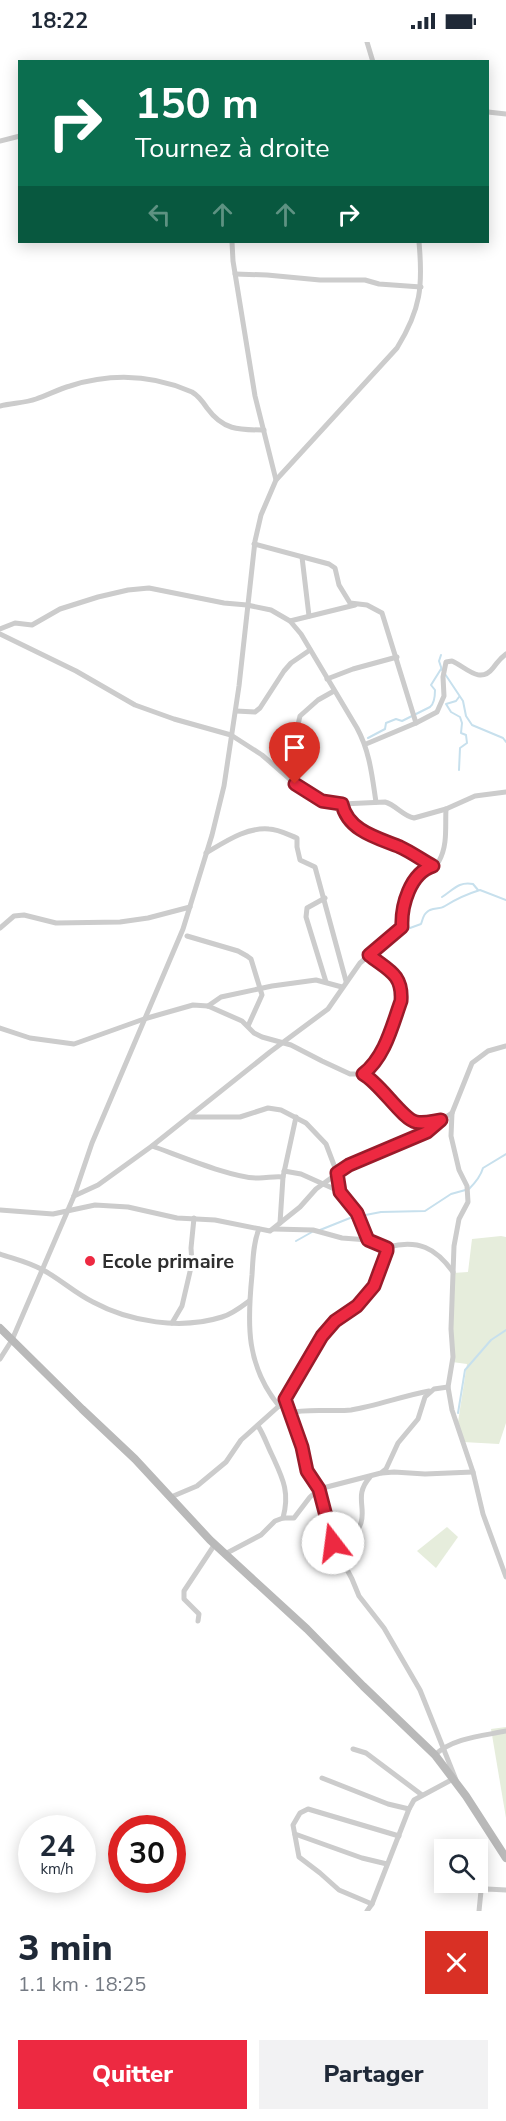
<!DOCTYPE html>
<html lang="fr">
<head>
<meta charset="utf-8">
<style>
  body { margin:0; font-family:"Nunito Sans",sans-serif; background:#f2f2f3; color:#1f2937; height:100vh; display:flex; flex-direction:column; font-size:22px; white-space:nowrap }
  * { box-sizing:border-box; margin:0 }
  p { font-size:20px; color:#747a83 }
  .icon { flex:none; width:33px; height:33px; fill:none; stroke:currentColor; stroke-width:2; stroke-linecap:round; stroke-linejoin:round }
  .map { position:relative; height:1869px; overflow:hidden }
  .details { display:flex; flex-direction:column; background:#fff; flex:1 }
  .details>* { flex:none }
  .hud { position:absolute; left:18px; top:18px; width:471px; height:183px; border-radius:0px; box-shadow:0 3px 15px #0003; background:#0b6e4f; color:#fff; overflow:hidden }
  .controls { position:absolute; left:434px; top:1797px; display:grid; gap:12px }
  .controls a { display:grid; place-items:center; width:54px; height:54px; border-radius:0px; background:#fff; box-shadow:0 3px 15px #0003; font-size:30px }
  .speed { position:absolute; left:18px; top:1773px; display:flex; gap:12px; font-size:30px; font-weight:700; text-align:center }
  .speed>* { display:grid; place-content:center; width:78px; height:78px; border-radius:50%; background:#fff; box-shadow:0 3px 15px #0003; line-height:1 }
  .speed small { font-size:15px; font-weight:400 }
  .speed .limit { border:9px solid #d22; background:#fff; color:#111 }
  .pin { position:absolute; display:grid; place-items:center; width:51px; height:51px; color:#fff; margin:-62px -26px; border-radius:50% 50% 50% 0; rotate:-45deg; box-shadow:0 0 6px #0007 }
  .pin .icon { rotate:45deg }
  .me { position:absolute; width:66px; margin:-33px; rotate:345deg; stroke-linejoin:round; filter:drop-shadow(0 0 4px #0008) }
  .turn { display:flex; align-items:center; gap:21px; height:126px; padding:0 18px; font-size:27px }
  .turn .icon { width:78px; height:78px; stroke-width:2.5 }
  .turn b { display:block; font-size:42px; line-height:51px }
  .lanes { display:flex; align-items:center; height:57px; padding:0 18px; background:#0003; justify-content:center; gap:30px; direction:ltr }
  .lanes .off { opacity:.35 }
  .round { display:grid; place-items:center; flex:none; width:63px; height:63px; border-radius:0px; background:#f2f2f3 }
  .summary { display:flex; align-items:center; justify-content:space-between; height:102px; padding:0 18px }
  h1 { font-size:36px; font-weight:800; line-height:45px }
  .action { display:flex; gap:12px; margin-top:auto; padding:12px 18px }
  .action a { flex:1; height:69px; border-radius:0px; background:#ed2941; color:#fff; font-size:24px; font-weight:800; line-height:69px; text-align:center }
  .action a+a { background:#f2f2f3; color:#1f2937 }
  .status { display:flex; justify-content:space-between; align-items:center; height:42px; padding:0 30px; background:#fff; direction:ltr }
  .status svg { height:16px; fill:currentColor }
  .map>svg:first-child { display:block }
  .green { fill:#e6eddc }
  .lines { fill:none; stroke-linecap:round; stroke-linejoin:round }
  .stream { stroke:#c7e0ed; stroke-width:2 }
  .street { stroke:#ccc; stroke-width:5 }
  .secondary { stroke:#b9b9b9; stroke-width:8 }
  .route-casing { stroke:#9a1b2a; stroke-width:15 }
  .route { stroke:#ed2941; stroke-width:10 }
  .poi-dot { fill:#ed2941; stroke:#fff; stroke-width:2 }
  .labels { text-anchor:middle; stroke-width:6; stroke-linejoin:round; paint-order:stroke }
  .poi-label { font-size:20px; font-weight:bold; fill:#2f2f2f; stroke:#fff; text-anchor:start }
</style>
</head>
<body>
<div class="status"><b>18:22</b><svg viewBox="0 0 49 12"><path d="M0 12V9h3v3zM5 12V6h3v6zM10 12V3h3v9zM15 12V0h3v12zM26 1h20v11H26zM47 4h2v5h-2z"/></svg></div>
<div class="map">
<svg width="506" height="1869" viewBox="0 0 506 1869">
  <rect width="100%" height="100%" fill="#fff"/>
  <!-- green -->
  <g class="green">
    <polygon points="501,1194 506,1195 506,1381 499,1402 463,1400 458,1380 467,1322 452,1320 453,1231 468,1230 472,1197"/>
    <polygon points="447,1485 458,1495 436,1526 417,1509"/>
    <polygon points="506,1685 506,1776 491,1687"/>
  </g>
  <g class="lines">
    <!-- stream -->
    <g class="stream">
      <polyline points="441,613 439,619 442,628"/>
      <polyline points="445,632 463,659 466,674 472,683 503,696 506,700"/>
      <path d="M368 696 385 687 386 681 396 677 402 679 430 665C434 662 435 653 435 648L431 643 441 627"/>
      <polyline points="459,728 460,706 467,701 466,693 461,691 462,681 460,675 451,670 446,662 456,659 459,655"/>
      <path d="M442 855C453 848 459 839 473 842L478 848"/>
      <path d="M383 904 410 886 421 882C423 877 423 873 427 870 432 865 439 868 445 864 456 857 467 852 480 848L506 858"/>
      <path d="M320 1188 350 1176 381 1170 425 1169 451 1152 469 1147C474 1142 481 1133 483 1126L506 1112"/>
      <polyline points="296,1199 312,1190"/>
      <polyline points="458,1371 465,1328 491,1298 506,1288"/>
    </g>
    <!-- street -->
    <g class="street">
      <polyline points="367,0 373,20"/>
      <polyline points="488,70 506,72"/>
      <polyline points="0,99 20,94"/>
      <polyline points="232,200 233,219 255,354 276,438"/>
      <polyline points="235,232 267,233 320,238 365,238 379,242 421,245"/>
      <path d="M0 364C12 361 25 361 36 357 48 353 59 347 70 344 111 331 153 333 192 350 199 354 203 360 207 366 223 388 238 388 264 388"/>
      <polyline points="254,502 329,522 335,526 339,543 350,561 367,563 382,571 416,681"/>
      <polyline points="302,515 309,574"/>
      <polyline points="290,579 355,563"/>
      <path d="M0 587 15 581 32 583 60 567 98 555 128 548 149 546 224 561 247 563 271 568 290 579 301 592 357 686C370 710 372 734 376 760"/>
      <path d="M0 592 76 629 135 663 174 677 231 693 262 713 300 746 322 759 342 762 385 760C396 763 403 774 414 776L446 767 475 754 506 750"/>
      <polyline points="327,637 353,627 397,615"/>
      <polyline points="236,669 255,670 260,666 284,629 291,621 310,608"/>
      <path d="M366 702 416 681 437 670 444 654 443 635 446 620 452 619C466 625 480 643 493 626 498 620 499 617 506 612"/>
      <polyline points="281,729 292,708 300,674 318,658 334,649"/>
      <path d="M342 762C347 789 378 796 400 805 411 810 422 818 433 824"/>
      <path d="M206 811C225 800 246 785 269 787 278 787 289 793 297 796V805L300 818 315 825 346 939"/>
      <polyline points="325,856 307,866 306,875 326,940"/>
      <polyline points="0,886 14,874 24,873 56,881 120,880 148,876 190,865"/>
      <polyline points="187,894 238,909 247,914 251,917 262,953 248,984"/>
      <polyline points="208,964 221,955 272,944 316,938 342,945"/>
      <path d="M0 986 30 996 74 1002 144 977 193 963 208 964 242 979 254 991 262 995 291 1003 322 1019 350 1032H363C385 1016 392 984 401 959 403 932 388 929 370 913"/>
      <polyline points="506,1004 488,1009 472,1021 452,1071 451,1094 459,1128 467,1144 468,1160 459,1177 454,1204 451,1287 453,1315 448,1345 452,1368 473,1430 483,1472 506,1535"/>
      <path d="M363 1032C381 1041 403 1077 416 1080 424 1082 433 1079 440 1078"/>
      <polyline points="191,1075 240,1075 268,1066 281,1068 306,1081 326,1102 337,1131 341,1150 357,1171 368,1198"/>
      <path d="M152 1104C178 1113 234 1137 259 1136 268 1136 274 1134 283 1135"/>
      <polyline points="284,1129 301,1132 341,1150"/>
      <path d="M74 1154 98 1143 152 1104 270 1010 328 967 360 921 402 885C401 866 408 842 423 829 428 824 435 825 439 819 448 803 445 784 446 767"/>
      <polyline points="0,1168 53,1172 95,1163 128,1165 177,1176 215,1178 270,1189 300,1165 316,1147 349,1123 427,1090 441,1078 452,1071"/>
      <polyline points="280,1181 283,1135 296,1075"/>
      <path d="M259 1187C253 1201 253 1218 252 1233 247 1283 246 1323 279 1364"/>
      <polyline points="274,1187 313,1188 342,1196 368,1198 387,1206"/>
      <path d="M0 1212C15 1217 29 1220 43 1228 60 1237 75 1251 93 1260 130 1280 181 1288 222 1275 232 1272 241 1265 249 1259"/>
      <polyline points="172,1281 182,1264 192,1221 191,1206 194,1176"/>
      <path d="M0 1317 12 1298 74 1154 92 1101 183 887 212 793 224 744 239 644 255 499 261 473 276 438 397 306C421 267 423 244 419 200"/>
      <polyline points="285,1357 302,1405 307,1429 319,1447 333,1501 352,1537 359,1554 384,1586 420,1648 456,1738"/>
      <path d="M289 1371C307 1366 332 1370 351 1368 377 1364 402 1354 429 1349"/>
      <path d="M258 1384C264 1393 267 1403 272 1413 283 1437 290 1450 283 1476"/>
      <polyline points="382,1431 394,1430 425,1432 473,1430"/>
      <path d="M171 1455 197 1444 226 1420 241 1398 279 1364 308 1320 322 1294 335 1279 357 1264 374 1244 388 1205C418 1197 436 1206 453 1230"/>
      <polyline points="225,1512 261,1493 275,1479 283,1476 294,1476 310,1455 319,1447 381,1431 386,1427 398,1401 418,1377 425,1355 434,1347 448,1345"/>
      <path d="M339 1514C346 1505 357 1493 361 1481 366 1465 354 1453 370 1435"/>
      <polyline points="198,1579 199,1572 184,1557 184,1549 215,1502"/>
      <polyline points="353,1707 366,1711 422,1753"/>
      <path d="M435 1713C453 1696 482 1694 506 1689"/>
      <polyline points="322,1736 388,1762 409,1767"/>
      <polyline points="295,1792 362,1816 387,1822"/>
      <polyline points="372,1862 339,1848 320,1831 299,1815 293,1783 300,1771 308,1767 399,1794"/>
      <polyline points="367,1869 372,1862 409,1767 414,1758 453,1737"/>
      <polyline points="479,1869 481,1849 487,1847 506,1848"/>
    </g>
    <!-- secondary -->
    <polyline class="secondary" points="0,1286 82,1367 135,1417 210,1498 307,1587 363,1644 435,1713 466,1754 506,1816"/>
  </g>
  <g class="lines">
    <!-- route casing -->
    <g class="route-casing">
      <path id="route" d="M295 742 322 759 342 762C348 789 378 796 400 805 411 810 422 818 433 824 410 831 401 864 402 885L369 913C388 928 403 932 401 959 392 984 385 1015 363 1032 380 1041 403 1078 416 1080 424 1082 433 1079 441 1078L427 1090 349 1123 337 1131 340 1150 357 1171 368 1198 387 1206V1209L374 1244 357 1264 335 1279 322 1294 285 1357 302 1405 307 1429 319 1447 333 1501"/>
    </g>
    <!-- route -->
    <use href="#route" class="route"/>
  </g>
  <!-- markers -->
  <circle class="poi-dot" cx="90" cy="1219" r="6"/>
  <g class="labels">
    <!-- poi labels -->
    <g class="poi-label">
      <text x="102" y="1226">Ecole primaire</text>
    </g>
  </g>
</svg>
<div class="controls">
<a><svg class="icon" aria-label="search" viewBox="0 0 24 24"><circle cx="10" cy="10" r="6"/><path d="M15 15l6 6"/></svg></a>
</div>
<div class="speed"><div>24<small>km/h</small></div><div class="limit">30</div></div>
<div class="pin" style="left:295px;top:742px;background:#d93025"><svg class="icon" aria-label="arrive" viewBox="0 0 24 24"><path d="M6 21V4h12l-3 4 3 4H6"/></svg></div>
<svg class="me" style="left:333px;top:1501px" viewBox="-20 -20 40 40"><circle r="19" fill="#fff"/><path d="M0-13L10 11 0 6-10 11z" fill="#ed2941"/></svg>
<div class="hud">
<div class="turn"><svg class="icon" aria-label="right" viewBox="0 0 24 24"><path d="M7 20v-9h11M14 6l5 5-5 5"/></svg><div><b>150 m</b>Tournez à droite</div></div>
<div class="lanes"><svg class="icon off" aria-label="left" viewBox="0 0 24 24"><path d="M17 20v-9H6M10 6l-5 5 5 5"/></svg><svg class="icon off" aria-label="ahead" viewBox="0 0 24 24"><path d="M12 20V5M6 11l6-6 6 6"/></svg><svg class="icon off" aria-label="ahead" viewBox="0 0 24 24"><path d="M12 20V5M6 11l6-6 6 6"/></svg><svg class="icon" aria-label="right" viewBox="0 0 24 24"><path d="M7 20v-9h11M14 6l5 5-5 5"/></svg></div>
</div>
</div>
<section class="details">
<div class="summary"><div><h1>3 min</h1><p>1.1 km · 18:25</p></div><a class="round" style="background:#d93025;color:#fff"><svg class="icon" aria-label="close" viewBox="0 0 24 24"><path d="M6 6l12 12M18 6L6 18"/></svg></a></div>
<div class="action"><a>Quitter</a><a>Partager</a></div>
</section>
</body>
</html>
